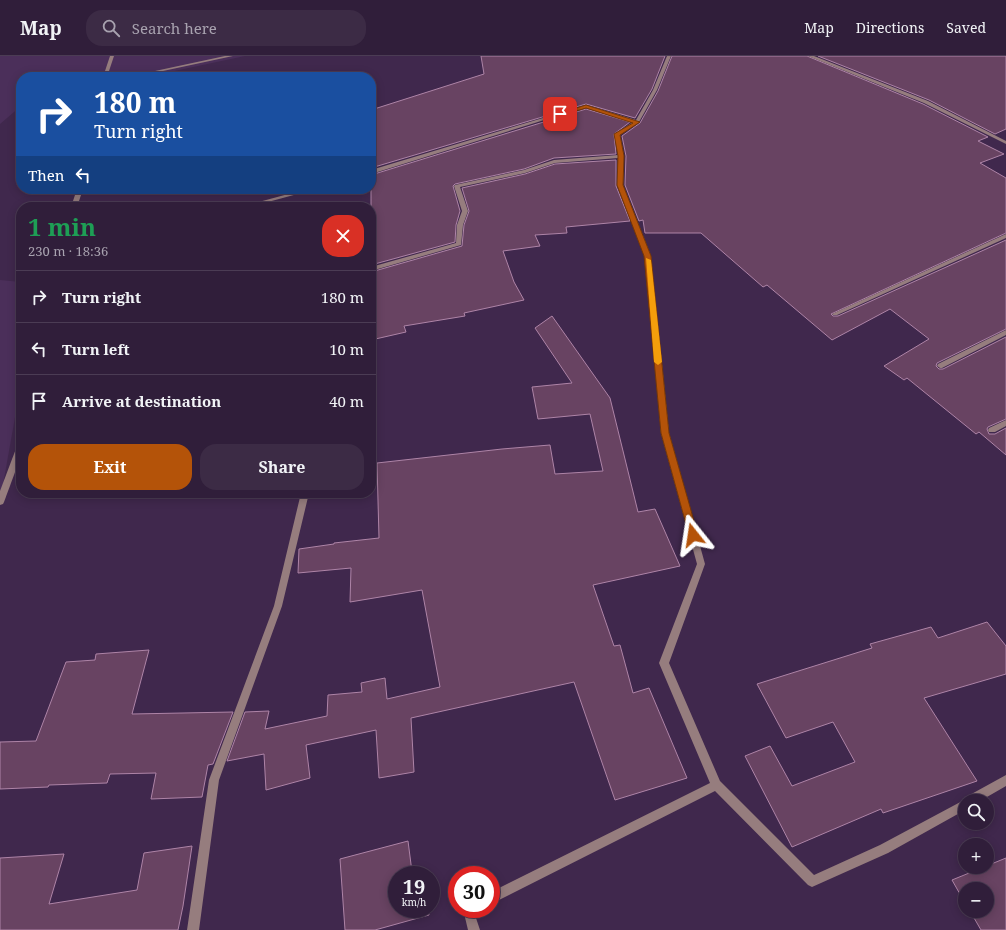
<!DOCTYPE html>
<html lang="en">
<head>
<meta charset="utf-8">
<style>
  body { margin:0; font-family:"Noto Serif",serif; background:#3c2b45; color:#f1f3f6; height:100vh; display:flex; flex-direction:column; font-size:15px; white-space:nowrap }
  * { box-sizing:border-box; margin:0 }
  p { font-size:13px; color:#a8a2af }
  .icon { flex:none; width:22px; height:22px; fill:none; stroke:currentColor; stroke-width:2; stroke-linecap:round; stroke-linejoin:round }
  .map { position:relative; flex:1; overflow:hidden }
  .details { position:absolute; left:16px; top:146px; width:360px; height:296px; display:flex; flex-direction:column; background:#301e3a; border-radius:16px; box-shadow:0 2px 10px #0003,0 0 0 1px #4b3c54 }
  .details>* { flex:none }
  .guide { position:absolute; left:16px; top:16px; width:360px; height:122px; border-radius:16px; box-shadow:0 2px 10px #0003,0 0 0 1px #4b3c54; background:#1a4fa0; color:#fff; overflow:hidden }
  .controls { position:absolute; left:958px; top:738px; display:grid; gap:8px }
  .controls a { display:grid; place-items:center; width:36px; height:36px; border-radius:50%; background:#301e3a; box-shadow:0 2px 10px #0003,0 0 0 1px #4b3c54; font-size:20px }
  .speed { position:absolute; left:388px; top:810px; display:flex; gap:8px; font-size:20px; font-weight:700; text-align:center }
  .speed>* { display:grid; place-content:center; width:52px; height:52px; border-radius:50%; background:#301e3a; box-shadow:0 2px 10px #0003,0 0 0 1px #4b3c54; line-height:1 }
  .speed small { font-size:10px; font-weight:400 }
  .speed .limit { border:6px solid #d22; background:#fff; color:#111 }
  .pin { position:absolute; display:grid; place-items:center; width:34px; height:34px; color:#fff; margin:-17px; border-radius:8px; box-shadow:0 2px 6px #0006 }
  .me { position:absolute; width:44px; margin:-22px; rotate:345deg; stroke-linejoin:round; filter:drop-shadow(0 0 3px #0008) }
  .turn { display:flex; align-items:center; gap:14px; height:84px; padding:0 12px; font-size:18px }
  .turn .icon { width:52px; height:52px; stroke-width:2.5 }
  .turn b { display:block; font-size:28px; line-height:34px }
  .then { display:flex; align-items:center; height:38px; padding:0 12px; background:#0003; gap:8px; font-size:15px }
  .round { display:grid; place-items:center; flex:none; width:42px; height:42px; border-radius:16px; background:#3c2b45 }
  .head { display:flex; align-items:center; justify-content:space-between; height:68px; padding:0 12px }
  h1 { font-size:24px; font-weight:700; line-height:30px; color:#1e9e55 }
  .cta { display:flex; gap:8px; margin-top:auto; padding:8px 12px }
  .cta a { flex:1; height:46px; border-radius:16px; background:#b45309; color:#fff; font-size:16px; font-weight:700; line-height:46px; text-align:center }
  .cta a+a { background:#3c2b45; color:#f1f3f6 }
  ul { padding:0; list-style:none }
  li { display:flex; align-items:center; gap:12px; height:52px; padding:0 12px; border-top:1px solid #4b3c54 }
  li div { flex:1 }
  li b { display:block; font-size:15px }
  li em { font-style:normal }
  header { display:flex; align-items:center; gap:24px; box-sizing:border-box; height:56px; padding:0 20px; background:#301e3a; border-bottom:1px solid #4b3c54 }
  header strong { font-size:19px }
  nav { display:flex; gap:22px; margin-inline-start:auto; font-size:14px }
  .search { width:280px; height:36px; background:#3c2b45; display:flex; align-items:center; gap:10px; box-sizing:border-box; padding:0 14px; border-radius:16px; color:#a8a2af; font-size:15px }
  .map>svg:first-child { display:block }
  .built { fill:#4b2f5a }
  .building { fill:#684362; stroke:#ae84a7 }
  .lines { fill:none; stroke-linecap:round; stroke-linejoin:round }
  .street { fill:#967d7e; fill-rule:evenodd }
  .route { fill:#b45309; stroke:#753606 }
  .slow { fill:#f59e0b }
</style>
</head>
<body>
<header>
<strong>Map</strong>
<div class="search"><svg class="icon" aria-label="search" viewBox="0 0 24 24"><circle cx="10" cy="10" r="6"/><path d="M15 15l6 6"/></svg>Search here</div>
<nav><a>Map</a><a>Directions</a><a>Saved</a></nav>
</header>
<div class="map">
<svg width="1006" height="874" viewBox="0 0 1006 874">
  <rect width="100%" height="100%" fill="#40284d"/>
  <!-- built -->
  <g class="built">
    <polygon points="0,0 245,0 146,21 21,21 21,50 0,68"/>
    <polygon points="0,224 21,226 21,328 0,445"/>
  </g>
  <!-- building -->
  <g class="building">
    <polygon points="481,0 665,0 652,33 635,62 586,48 371,112 371,54 484,18"/>
    <polygon points="672,0 807,0 923,48 988,81 978,85 1004,98 980,107 1006,122 1006,177 831,258 833,260 838,260 1006,184 1006,273 937,307 936,310 939,313 943,313 1006,281 1006,363 988,371 987,373 989,378 995,378 1006,372 1006,399 979,376 976,378 907,322 904,324 884,310 929,283 890,253 832,284 767,229 763,231 701,177 645,177 643,164 639,165 625,129 626,100 622,80 640,67 658,35"/>
    <polygon points="818,0 1006,0 1006,73 995,78 929,44"/>
    <polygon points="586,53 630,66 614,78 616,98 554,102 524,113 455,128 453,130 460,155 456,169 455,186 371,209 371,119"/>
    <polygon points="616,104 616,130 630,165 566,171 567,177 535,179 540,190 503,195 514,226 524,244 464,257 465,260 404,270 406,276 371,284 371,216 462,190 464,169 469,155 462,132 525,118 555,108"/>
    <polygon points="552,260 610,342 638,456 655,453 680,510 593,529 614,590 620,589 633,637 649,632 687,722 615,744 574,626 411,662 414,716 379,722 376,674 306,689 310,722 266,734 264,698 227,705 245,656 269,655 265,673 327,660 328,639 362,636 361,627 385,622 387,643 440,631 422,534 350,546 351,512 298,517 299,493 334,488 334,487 379,482 377,407 502,393 550,389 555,418 603,415 590,358 538,363 532,331 572,327 535,272"/>
    <polygon points="987,566 1006,590 1006,618 924,642 977,725 883,757 881,753 792,791 745,700 770,690 792,730 855,706 833,666 786,682 757,628 872,592 870,588 931,571 938,582"/>
    <polygon points="149,594 132,658 233,656 213,708 208,709 202,741 151,743 156,717 110,718 107,727 49,729 48,731 0,733 0,686 36,685 66,606 95,604 96,598"/>
    <polygon points="408,785 412,816 423,813 424,819 397,819 397,853 428,853 429,859 375,874 345,874 340,803"/>
    <polygon points="192,790 183,850 178,874 0,874 0,802 64,798 49,848 137,834 144,797"/>
    <polygon points="1006,802 1006,874 981,874 970,855 987,855 987,833 965,833 965,847 952,824"/>
  </g>
  <g class="lines">
    <!-- street -->
    <g class="street">
      <polygon points="110,0 114,0 107,21 103,21"/>
      <polygon points="225,0 233,0 135,21 127,21"/>
      <polygon points="667,0 671,0 657,34 639,66 620,79 624,100 623,129 651,200 669,377 705,508 669,607 720,725 814,819 880,789 966,743 966,741 1006,719 1006,730 980,745 965,745 965,754 888,797 812,831 808,829 715,735 491,848 491,836 710,727 659,607 697,508 661,377 645,200 617,129 618,102 555,107 525,117 460,131 468,155 463,169 461,189 371,215 371,211 456,187 457,169 462,155 454,130 455,129 524,114 554,104 618,99 615,78 633,66 586,51 371,118 371,114 586,49 636,64 653,34"/>
      <polygon points="808,0 814,0 928,45 1006,85 1006,88 924,47"/>
      <polygon points="77,133 83,133 77,151 71,151"/>
      <polygon points="307,133 316,133 249,151 240,151"/>
      <polygon points="1006,178 1006,182 837,259 833,259 832,258"/>
      <polygon points="1006,274 1006,279 942,312 940,312 937,310 938,308"/>
      <polygon points="1006,364 1006,370 995,376 989,376 988,374 989,372"/>
      <polygon points="21,387 21,400 4,446 3,448 0,449 0,435 17,390"/>
      <polygon points="301,437 309,437 282,550 219,724 199,874 187,874 209,724 274,550"/>
      <polygon points="463,853 476,853 474,856 480,874 468,874"/>
    </g>
  </g>
  <!-- route -->
  <polygon class="route" points="586,49 640,66 620,79 624,100 623,129 651,200 669,377 698,479 697,482 690,482 689,479 661,377 644,200 617,129 618,100 614,78 633,67 586,52 560,60 557,58"/>
  <!-- slow -->
  <polygon class="slow" points="646,202 651,204 662,306 658,309 654,306"/>
</svg>
<div class="controls">
<a><svg class="icon" aria-label="search" viewBox="0 0 24 24"><circle cx="10" cy="10" r="6"/><path d="M15 15l6 6"/></svg></a>
<a>+</a>
<a>−</a>
</div>
<div class="speed"><div>19<small>km/h</small></div><div class="limit">30</div></div>
<div class="pin" style="left:560px;top:58px;background:#d93025"><svg class="icon" aria-label="arrive" viewBox="0 0 24 24"><path d="M6 21V4h12l-3 4 3 4H6"/></svg></div>
<svg class="me" style="left:693px;top:479px" viewBox="-20 -20 40 40"><path d="M0-17L14 15 0 8-14 15z" fill="#b45309" stroke="#fff" stroke-width="4"/></svg>
<div class="guide">
<div class="turn"><svg class="icon" aria-label="right" viewBox="0 0 24 24"><path d="M7 20v-9h11M14 6l5 5-5 5"/></svg><div><b>180 m</b>Turn right</div></div>
<div class="then">Then<svg class="icon" aria-label="left" viewBox="0 0 24 24"><path d="M17 20v-9H6M10 6l-5 5 5 5"/></svg></div>
</div>
<section class="details">
<div class="head"><div><h1>1 min</h1><p>230 m · 18:36</p></div><a class="round" style="background:#d93025;color:#fff"><svg class="icon" aria-label="close" viewBox="0 0 24 24"><path d="M6 6l12 12M18 6L6 18"/></svg></a></div>
<ul>
<li><svg class="icon" aria-label="right" viewBox="0 0 24 24"><path d="M7 20v-9h11M14 6l5 5-5 5"/></svg><div><b>Turn right</b></div><em>180 m</em></li>
<li><svg class="icon" aria-label="left" viewBox="0 0 24 24"><path d="M17 20v-9H6M10 6l-5 5 5 5"/></svg><div><b>Turn left</b></div><em>10 m</em></li>
<li><svg class="icon" aria-label="arrive" viewBox="0 0 24 24"><path d="M6 21V4h12l-3 4 3 4H6"/></svg><div><b>Arrive at destination</b></div><em>40 m</em></li>
</ul>
<div class="cta"><a>Exit</a><a>Share</a></div>
</section>
</div>
</body>
</html>
